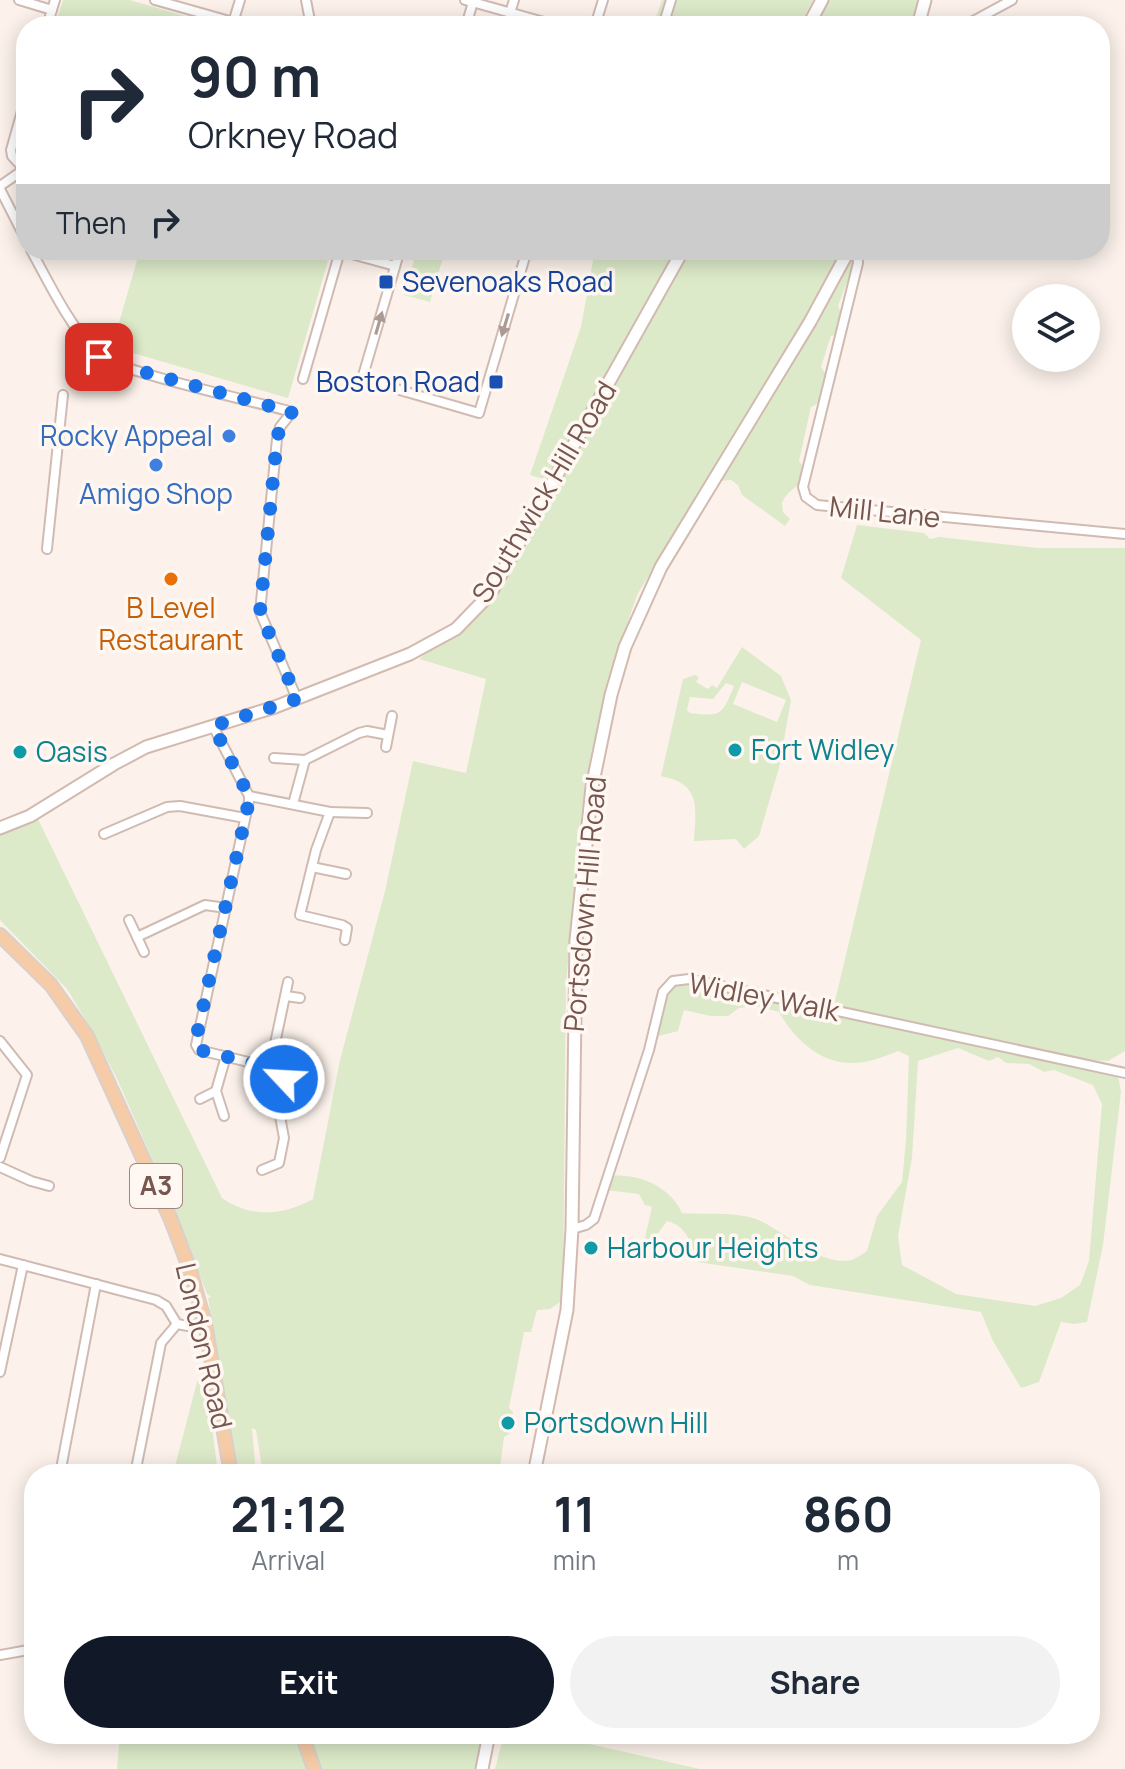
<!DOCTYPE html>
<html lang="en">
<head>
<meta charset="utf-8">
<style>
  body { margin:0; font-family:Manrope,sans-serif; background:#f2f2f3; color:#1f2937; height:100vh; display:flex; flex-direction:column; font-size:30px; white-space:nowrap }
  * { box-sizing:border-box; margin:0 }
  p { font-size:26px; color:#747a83 }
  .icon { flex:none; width:44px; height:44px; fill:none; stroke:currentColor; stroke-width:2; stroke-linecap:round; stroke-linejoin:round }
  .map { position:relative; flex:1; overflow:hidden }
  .drawer { position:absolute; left:24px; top:1464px; width:1076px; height:280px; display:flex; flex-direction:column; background:#fff; border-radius:32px; box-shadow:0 4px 20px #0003 }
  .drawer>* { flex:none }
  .hud { position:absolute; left:16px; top:16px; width:1094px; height:244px; border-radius:32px; box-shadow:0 4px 20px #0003; background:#fff; color:#1f2937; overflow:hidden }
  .tools { position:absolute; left:1012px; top:284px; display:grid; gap:16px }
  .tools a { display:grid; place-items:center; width:88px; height:88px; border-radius:50%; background:#fff; box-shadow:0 4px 20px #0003; font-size:40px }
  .pin { position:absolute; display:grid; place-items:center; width:68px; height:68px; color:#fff; margin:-34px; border-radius:16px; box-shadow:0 4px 12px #0006 }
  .me { position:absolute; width:88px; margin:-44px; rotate:295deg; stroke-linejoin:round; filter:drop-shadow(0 0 6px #0008) }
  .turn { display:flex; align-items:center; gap:28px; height:168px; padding:0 40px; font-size:36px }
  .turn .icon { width:104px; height:104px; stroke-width:2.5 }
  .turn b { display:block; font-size:56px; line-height:68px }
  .then { display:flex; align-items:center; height:76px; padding:0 40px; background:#0003; gap:16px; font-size:30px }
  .eta { display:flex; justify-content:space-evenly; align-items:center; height:136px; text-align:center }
  .eta b { font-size:48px; font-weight:700; line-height:56px }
  .action { display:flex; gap:16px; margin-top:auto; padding:16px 40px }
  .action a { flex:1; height:92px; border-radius:48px; background:#111827; color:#fff; font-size:32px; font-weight:700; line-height:92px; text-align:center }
  .action a+a { background:#f2f2f3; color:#1f2937 }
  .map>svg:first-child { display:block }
  .green { fill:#dceac9; fill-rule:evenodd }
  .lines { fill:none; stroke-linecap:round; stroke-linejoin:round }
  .street-casing { stroke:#d0bbb3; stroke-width:12 }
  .secondary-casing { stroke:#d3bab0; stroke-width:15 }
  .primary-casing { stroke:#d9d0cd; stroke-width:16 }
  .street { stroke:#fff; stroke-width:8 }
  .secondary { stroke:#fff; stroke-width:11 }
  .primary { stroke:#f6cba7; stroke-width:12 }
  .oneway { fill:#ad9a95 }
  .route { stroke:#1a73e8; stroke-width:14; stroke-dasharray:0 25.2 }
  .transit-dot { fill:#1a4fb4; stroke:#fef7f2; stroke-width:3 }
  .shop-dot { fill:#3f7fe0; stroke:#fef7f2; stroke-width:3 }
  .food-dot { fill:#e8710a; stroke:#fef7f2; stroke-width:3 }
  .culture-dot { fill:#0f9aa8; stroke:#fef7f2; stroke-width:3 }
  .labels { text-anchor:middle; stroke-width:7; stroke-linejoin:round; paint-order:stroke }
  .shield { fill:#fef7f2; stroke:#9f867f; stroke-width:2 }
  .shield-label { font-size:26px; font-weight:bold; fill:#76564e }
  .transit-label { font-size:28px; fill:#164399; stroke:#fef7f2; text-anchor:start }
  .shop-label { font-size:28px; fill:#366cbe; stroke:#fef7f2; text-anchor:end }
  .street-label { font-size:28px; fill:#76564e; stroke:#fef7f2 }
  .food-label { font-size:28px; fill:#c56008; stroke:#fef7f2 }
  .culture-label { font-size:28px; fill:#0d838f; stroke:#fef7f2; text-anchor:start }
</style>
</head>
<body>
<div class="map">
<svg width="1125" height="1769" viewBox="0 0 1125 1769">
  <rect width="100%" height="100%" fill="#fcf2eb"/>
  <!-- green -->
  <g class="green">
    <polygon points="63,0 130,0 219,26 55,26"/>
    <polygon points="662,0 813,0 799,26 653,26"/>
    <polygon points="828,0 921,0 914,26 813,26"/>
    <polygon points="140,250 292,250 328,261 288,398 112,347"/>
    <polygon points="417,250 444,254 430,302 404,295"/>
    <polygon points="595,250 675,250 547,480 530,475 581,327"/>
    <path d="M687 250H843L817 300 637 595 615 660 591 754 582 811 566 984 563 1300 550 1309 537 1310 531 1332H524L509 1408 513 1412 509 1434 504 1437 499 1474H263L256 1430 252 1428 256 1474H238L208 1298 211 1297 207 1294 178 1218 118 1081 94 1034 67 989 0 920V833L37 817 222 1198C251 1218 282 1216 313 1199L340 1060 385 891 413 761 466 773 486 679 419 659 487 607Z"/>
    <path d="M850 258 855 261 838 306 842 314 837 335 831 336 821 367 828 377C825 390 824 402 811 407L799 461 805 469C800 492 790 485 782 503L783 512 790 519 785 526 742 495 738 485 731 480 718 481 818 323Z"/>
    <polygon points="857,525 924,533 930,539 939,537 1038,548 1125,548 1125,1051 1108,1061 1088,1060 834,1005 921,640 841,578"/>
    <path d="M742 647 781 676 791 700 779 768 759 836 744 849 736 839 694 841C696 806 701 784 661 776L683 679 695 675 699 677 696 682 708 689 712 685 717 688ZM742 682 786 700 777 722 733 704ZM726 683 734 686C722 715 722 717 690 713L687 710 690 697 713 699Z"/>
    <path d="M683 983H694L1118 1075 1121 1092 1103 1245 1087 1322 1074 1324 1061 1322 1039 1382 1021 1388 993 1341 981 1312 810 1285 793 1276 697 1262C692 1244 687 1226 667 1221L651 1243 644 1242 652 1207 645 1205 639 1194 606 1190 611 1176C638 1173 671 1187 682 1213 708 1215 732 1211 756 1219 782 1229 821 1267 851 1260 856 1259 862 1254 867 1251L877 1216 902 1182 906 1140 909 1056 898 1051C883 1057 866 1064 849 1063 818 1062 793 1037 779 1012L756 1006 739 1008 728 1016H711L684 1010 678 1031 655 1037C660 1017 661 988 683 983ZM958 1048 989 1061 998 1057 1006 1063 1029 1064 1044 1072 1054 1070 1093 1085 1102 1104 1089 1261 1080 1285 1061 1298 1035 1306 956 1294 902 1265 898 1236 912 1158 918 1061Z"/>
    <polygon points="205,1370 218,1474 173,1474 197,1382"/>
    <polygon points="120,1734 481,1734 475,1769 117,1769"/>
    <polygon points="504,1734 545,1734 700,1769 495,1769"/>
  </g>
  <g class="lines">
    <!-- street casing -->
    <g class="street-casing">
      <g id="street">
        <polyline points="19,0 52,10"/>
        <polyline points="155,0 233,22"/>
        <polyline points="306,0 311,26"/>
        <polyline points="465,0 558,26"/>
        <polyline points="510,13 514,0"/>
        <polyline points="47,26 55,0"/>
        <polyline points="232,26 240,0"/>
        <polyline points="466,26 473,2"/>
        <polyline points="595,26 603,0"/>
        <polyline points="663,26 671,0"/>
        <polyline points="964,26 1012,0"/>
        <polyline points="24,169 12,156 11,150 26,97"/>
        <polyline points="0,186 26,168"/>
        <polyline points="0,189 26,240"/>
        <path d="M31 250C50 285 69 325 97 354 112 370 261 403 292 412L280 427 277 439 260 612 297 699"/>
        <polyline points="337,250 395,266"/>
        <polyline points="400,250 362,379 479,413 527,250"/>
        <polyline points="857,250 858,263 803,487 806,497 817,505 1125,534"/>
        <polyline points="303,379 340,251"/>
        <polyline points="47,549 63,395"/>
        <polyline points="213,726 249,796 249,801 196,1045 199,1050 281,1070 284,1073 279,1111 284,1138 279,1163 262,1170"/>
        <polyline points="386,747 392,716"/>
        <polyline points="274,758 305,760"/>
        <polyline points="249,796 330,812 316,850 300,915 342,925 347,928 345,940"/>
        <polyline points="293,804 305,760 359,733 367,731 388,735"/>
        <polyline points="330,812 367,813"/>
        <polyline points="104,834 167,807 180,806 245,818"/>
        <polyline points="312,867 346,874"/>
        <polyline points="129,920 137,937 205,905 226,908"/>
        <polyline points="137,937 144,952"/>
        <polyline points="286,996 300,998"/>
        <polyline points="0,1041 27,1075 0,1158"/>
        <polyline points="270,1067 288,982"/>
        <polyline points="200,1099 216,1091"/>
        <polyline points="224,1116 216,1091 226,1056"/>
        <polyline points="0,1167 31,1181 49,1186"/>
        <polyline points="572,1229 586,1225 594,1219 649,1050 663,992 673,981 689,979 1125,1073"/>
        <polyline points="0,1259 156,1300 166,1306 177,1324"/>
        <polyline points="0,1372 23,1265"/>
        <polyline points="60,1474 96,1284"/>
        <polyline points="135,1474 161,1343 177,1324 188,1326 205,1323"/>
        <polyline points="0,1655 34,1649"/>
      </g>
    </g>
    <!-- secondary casing -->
    <g class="secondary-casing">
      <g id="secondary">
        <polyline points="808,26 822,0"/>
        <polyline points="918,26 925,0"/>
        <polyline points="0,828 30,816 114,764 146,747 275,707 410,654 456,629 490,594 683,250"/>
        <polyline points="534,1474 567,1310 572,1229 576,940 592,787 611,695 625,647 661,567 810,322 849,250"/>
        <polyline points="482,1769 489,1734"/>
      </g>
    </g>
    <!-- primary casing -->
    <g class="primary-casing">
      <g id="primary">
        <polyline points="0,935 51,985 87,1036 171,1220 190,1270 205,1323 231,1474"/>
        <polyline points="302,1734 314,1769"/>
      </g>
    </g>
    <!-- street -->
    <use href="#street" class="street"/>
    <!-- secondary -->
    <use href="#secondary" class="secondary"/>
    <!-- primary -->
    <use href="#primary" class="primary"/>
  </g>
  <!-- one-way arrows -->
  <defs><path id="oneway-solid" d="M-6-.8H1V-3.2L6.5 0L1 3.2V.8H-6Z" transform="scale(2)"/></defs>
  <g class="oneway">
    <use href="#oneway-solid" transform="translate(379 323) rotate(-74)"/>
    <use href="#oneway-solid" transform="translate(505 325) rotate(107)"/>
  </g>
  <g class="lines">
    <!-- route -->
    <polyline class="route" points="99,357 140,371 292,412 280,427 277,439 260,612 297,699 213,726 249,796 249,801 196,1039 199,1050 281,1070 284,1079"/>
  </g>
  <!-- markers -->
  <g class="transit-dot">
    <rect x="378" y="274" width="16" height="16" rx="4"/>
    <rect x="488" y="374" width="16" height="16" rx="4"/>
  </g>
  <g class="shop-dot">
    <circle cx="229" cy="436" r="8"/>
    <circle cx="156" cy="465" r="8"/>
  </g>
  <circle class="food-dot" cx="171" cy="579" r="8"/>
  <g class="culture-dot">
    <circle cx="735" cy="750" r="8"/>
    <circle cx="20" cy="752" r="8"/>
    <circle cx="591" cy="1248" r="8"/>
    <circle cx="508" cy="1423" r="8"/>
  </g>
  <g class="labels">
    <!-- shield labels -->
    <rect class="shield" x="130" y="1164" width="52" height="44" rx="6"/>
    <g class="shield-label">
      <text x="156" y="1195">A3</text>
    </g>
    <!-- transit labels -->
    <g class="transit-label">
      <text x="402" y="292">Sevenoaks Road</text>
      <text x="480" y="392" text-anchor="end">Boston Road</text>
    </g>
    <!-- shop labels -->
    <g class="shop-label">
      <text x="213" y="446">Rocky Appeal</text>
      <text x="156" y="504" text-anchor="middle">Amigo Shop</text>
    </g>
    <!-- street labels -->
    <g class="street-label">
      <text transform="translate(544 492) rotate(-59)" y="10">Southwick Hill Road</text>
      <text transform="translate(885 512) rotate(6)" y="10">Mill Lane</text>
      <text transform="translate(585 904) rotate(-85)" y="10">Portsdown Hill Road</text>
      <text transform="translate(764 997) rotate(11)" y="10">Widley Walk</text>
      <text transform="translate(204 1346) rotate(77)" y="10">London Road</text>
    </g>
    <!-- food labels -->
    <g class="food-label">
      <text x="171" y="618">B Level<tspan x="171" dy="32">Restaurant</tspan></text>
    </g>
    <!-- culture labels -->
    <g class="culture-label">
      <text x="751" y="760">Fort Widley</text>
      <text x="36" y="762">Oasis</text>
      <text x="607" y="1258">Harbour Heights</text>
      <text x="524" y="1433">Portsdown Hill</text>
    </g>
  </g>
</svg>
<div class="tools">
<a><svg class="icon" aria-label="layers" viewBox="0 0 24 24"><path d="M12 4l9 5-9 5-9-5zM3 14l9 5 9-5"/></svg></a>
</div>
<div class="pin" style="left:99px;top:357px;background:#d93025"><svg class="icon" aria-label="arrive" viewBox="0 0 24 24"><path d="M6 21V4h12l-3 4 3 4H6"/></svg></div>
<svg class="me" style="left:284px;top:1079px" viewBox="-20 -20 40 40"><circle r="17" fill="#1a73e8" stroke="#fff" stroke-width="3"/><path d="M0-11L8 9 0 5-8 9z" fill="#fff"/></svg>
<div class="hud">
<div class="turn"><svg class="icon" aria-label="right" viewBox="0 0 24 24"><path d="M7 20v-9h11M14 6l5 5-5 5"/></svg><div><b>90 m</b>Orkney Road</div></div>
<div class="then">Then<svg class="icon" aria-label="right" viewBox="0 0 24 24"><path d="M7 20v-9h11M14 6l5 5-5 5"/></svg></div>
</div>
<section class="drawer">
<div class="eta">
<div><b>21:12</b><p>Arrival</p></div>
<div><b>11</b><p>min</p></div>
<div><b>860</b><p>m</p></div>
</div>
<div class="action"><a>Exit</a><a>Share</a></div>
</section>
</div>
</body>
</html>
